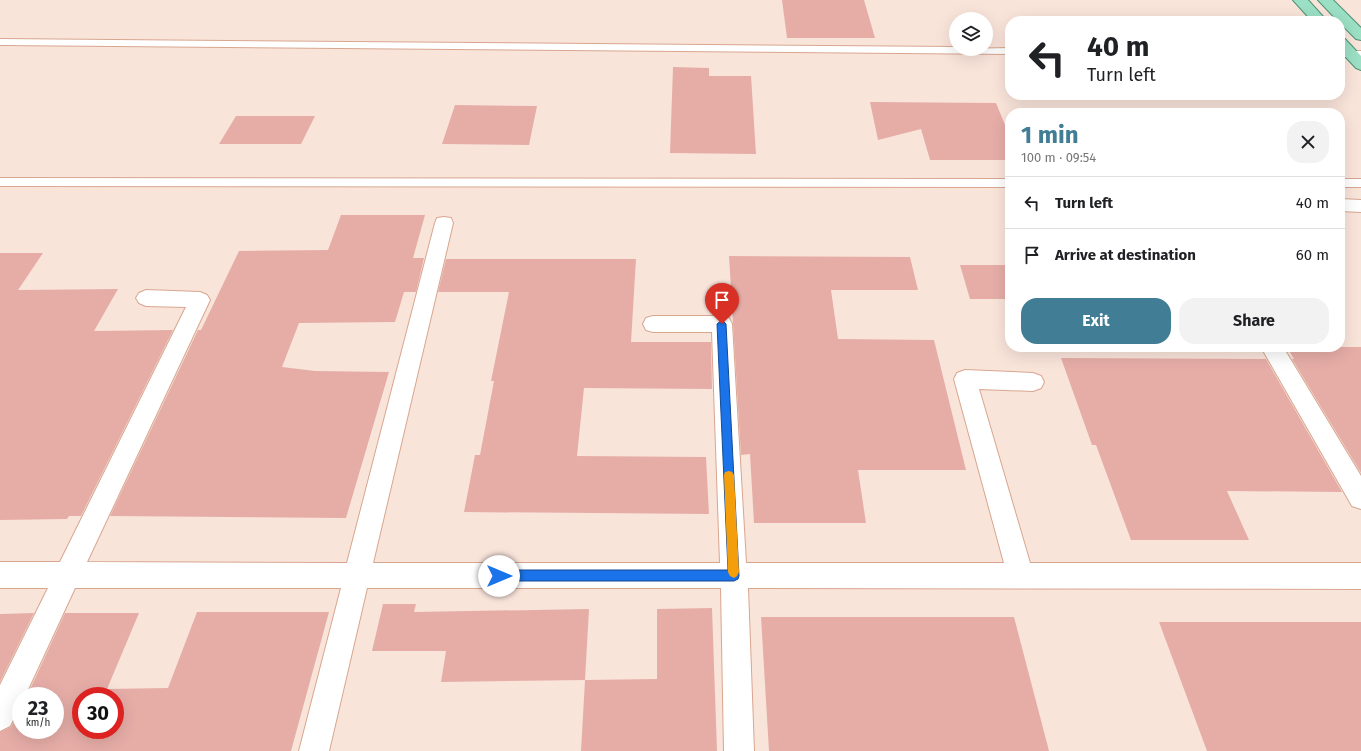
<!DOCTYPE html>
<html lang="en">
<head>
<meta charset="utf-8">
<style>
  body { margin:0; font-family:"Fira Sans",sans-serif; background:#f2f2f2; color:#202124; height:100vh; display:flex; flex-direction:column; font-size:15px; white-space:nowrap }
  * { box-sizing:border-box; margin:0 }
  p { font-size:13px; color:#757577 }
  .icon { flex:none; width:22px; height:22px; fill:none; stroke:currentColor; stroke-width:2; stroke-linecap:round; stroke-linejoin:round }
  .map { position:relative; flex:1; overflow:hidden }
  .drawer { position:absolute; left:1005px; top:108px; width:340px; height:244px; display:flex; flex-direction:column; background:#fff; border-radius:16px; box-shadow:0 4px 16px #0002 }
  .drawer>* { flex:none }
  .banner { position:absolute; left:1005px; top:16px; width:340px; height:84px; border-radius:16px; box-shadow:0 4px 16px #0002; background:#fff; color:#202124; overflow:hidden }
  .tools { position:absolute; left:949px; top:12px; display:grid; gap:8px }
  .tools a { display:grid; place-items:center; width:44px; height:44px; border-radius:50%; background:#fff; box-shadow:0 4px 16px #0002; font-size:20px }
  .speed { position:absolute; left:12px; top:687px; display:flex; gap:8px; font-size:20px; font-weight:700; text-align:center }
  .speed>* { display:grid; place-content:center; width:52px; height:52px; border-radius:50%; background:#fff; box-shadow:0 4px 16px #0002; line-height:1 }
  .speed small { font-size:10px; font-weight:400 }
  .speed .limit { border:6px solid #d22; background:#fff; color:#111 }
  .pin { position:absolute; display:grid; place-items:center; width:34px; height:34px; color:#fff; margin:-41px -17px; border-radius:50% 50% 50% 0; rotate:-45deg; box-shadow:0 0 4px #0007 }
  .pin .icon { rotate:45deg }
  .me { position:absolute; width:44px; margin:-22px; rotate:90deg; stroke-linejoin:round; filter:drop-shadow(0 0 3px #0008) }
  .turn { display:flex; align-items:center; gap:14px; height:84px; padding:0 16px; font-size:18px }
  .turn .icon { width:52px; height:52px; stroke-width:2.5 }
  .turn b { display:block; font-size:28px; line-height:34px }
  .round { display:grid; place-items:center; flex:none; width:42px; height:42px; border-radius:16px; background:#f2f2f2 }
  .head { display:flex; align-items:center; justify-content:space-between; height:68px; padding:0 16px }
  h1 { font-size:24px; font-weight:700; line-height:30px; color:#417d94 }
  .button { display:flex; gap:8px; margin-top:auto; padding:8px 16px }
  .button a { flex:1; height:46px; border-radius:16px; background:#417d94; color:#fff; font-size:16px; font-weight:700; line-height:46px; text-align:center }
  .button a+a { background:#f2f2f2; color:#202124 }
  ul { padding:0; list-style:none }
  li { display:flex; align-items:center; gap:12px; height:52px; padding:0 16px; border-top:1px solid #e0e0e0 }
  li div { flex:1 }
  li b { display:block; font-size:15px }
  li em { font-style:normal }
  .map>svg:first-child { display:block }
  .building { fill:#e6ada7; fill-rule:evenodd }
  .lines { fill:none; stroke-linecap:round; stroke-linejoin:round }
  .lane-casing { stroke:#d8a68f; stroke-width:2 }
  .street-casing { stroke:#d8a68f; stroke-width:2 }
  .primary-casing { stroke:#4e9172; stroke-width:2 }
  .lane { fill:#fff; fill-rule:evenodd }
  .street { fill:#fff; fill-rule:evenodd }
  .primary { fill:#9bdfc5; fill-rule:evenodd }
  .route { fill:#1a73e8; stroke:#114b97 }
  .slow { fill:#f59e0b }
</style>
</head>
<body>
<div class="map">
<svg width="1361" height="751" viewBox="0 0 1361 751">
  <rect width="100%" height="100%" fill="#f9e4da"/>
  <!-- building -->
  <g class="building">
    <polygon points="782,0 864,0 875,38 787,38"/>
    <polygon points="673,67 709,68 709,76 751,76 756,154 670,153"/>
    <polygon points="870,102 996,103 1010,137 1010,160 930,160 921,129 878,140"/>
    <polygon points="455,105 537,106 529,145 442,144"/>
    <polygon points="236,116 315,116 301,144 219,144"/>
    <polygon points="341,215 425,215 413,258 424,258 416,292 404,292 395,322 299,323 282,367 315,371 389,372 346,518 110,516 198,330 201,330 239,251 328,250"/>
    <polygon points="0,253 43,253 18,290 118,289 94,331 173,330 81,516 69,516 67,519 0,520"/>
    <polygon points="729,256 910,257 918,290 831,290 838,339 934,340 966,470 858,470 866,523 754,523 750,454 741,455"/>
    <polygon points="446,259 636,259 631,342 711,342 712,389 584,388 577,456 706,457 709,514 464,512 475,455 480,455 494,381 491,381 509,292 438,292"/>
    <polygon points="960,265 1010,265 1010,299 970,299"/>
    <polygon points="1287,347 1361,347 1361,473 1292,359 1294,359"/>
    <polygon points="1061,358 1266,359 1342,492 1227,491 1249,540 1131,540 1096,445 1092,445"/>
    <polygon points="383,604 416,604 414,612 589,609 585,680 441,682 446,651 372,651"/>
    <polygon points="712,608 717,751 581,751 585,680 657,679 657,609"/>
    <path d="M197 612H329L291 751H0V732L11 727 21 707V730H55V696H27L65 613H139L107 689 168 688ZM81 696H115V730H81Z"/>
    <polygon points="34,613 0,682 0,614"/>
    <polygon points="761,617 1014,617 1049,751 769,751"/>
    <polygon points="1159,622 1361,622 1361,751 1207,751"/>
  </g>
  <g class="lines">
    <!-- lane casing -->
    <g class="lane-casing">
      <g id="lane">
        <polygon points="0,39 956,47 956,49 1010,48 1010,54 0,45"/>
        <rect x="1340" y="51" width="21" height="6"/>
        <polygon points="0,178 1010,179 1010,187 0,186"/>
        <rect x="1340" y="179" width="21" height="8"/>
      </g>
    </g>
    <!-- street casing -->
    <g class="street-casing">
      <g id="street">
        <polygon points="1340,199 1361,200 1361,212 1340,211"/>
        <polygon points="444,217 451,218 453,223 373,563 720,563 712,332 653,332 646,330 643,324 646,318 653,316 722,316 729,318 732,324 746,563 1004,563 954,379 957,373 965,370 1033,373 1041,376 1044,382 1041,388 1033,391 979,389 1030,563 1361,563 1361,589 748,588 754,751 724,751 721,588 367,588 329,751 299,751 341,588 75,588 25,696 21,696 21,704 10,726 0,731 0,685 48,588 0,588 0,562 60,562 186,307 146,306 139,303 136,298 139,293 146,290 200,292 207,295 210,300 87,562 347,563 435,223 437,218"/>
        <polygon points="1261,347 1283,347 1361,476 1361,509 1352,506"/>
      </g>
    </g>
    <!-- primary casing -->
    <g class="primary-casing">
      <g id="primary">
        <polygon points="1293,0 1308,0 1327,21 1312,21"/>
        <polygon points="1318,0 1333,0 1361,28 1361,40 1356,39 1340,23 1340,21 1338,21"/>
        <polygon points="1340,38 1345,39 1361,56 1361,70 1356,68 1340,51"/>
      </g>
    </g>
    <!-- lane -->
    <use href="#lane" class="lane"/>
    <!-- street -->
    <use href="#street" class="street"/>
    <!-- primary -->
    <use href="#primary" class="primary"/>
  </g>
  <!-- route -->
  <polygon class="route" points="722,320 726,324 739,576 738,579 734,581 499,581 495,579 493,576 495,572 499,570 728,570 717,324"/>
  <!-- slow -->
  <polygon class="slow" points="729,471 732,472 734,475 739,572 737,576 734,578 730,576 728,572 724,475 725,472"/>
</svg>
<div class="tools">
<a><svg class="icon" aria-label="layers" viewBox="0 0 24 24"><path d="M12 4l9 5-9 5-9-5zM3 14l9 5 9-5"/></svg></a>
</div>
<div class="speed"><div>23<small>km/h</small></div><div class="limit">30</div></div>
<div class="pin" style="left:722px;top:324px;background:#d93025"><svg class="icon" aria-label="arrive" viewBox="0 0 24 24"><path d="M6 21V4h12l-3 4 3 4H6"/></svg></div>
<svg class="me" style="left:499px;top:576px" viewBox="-20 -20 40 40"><circle r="19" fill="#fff"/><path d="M0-13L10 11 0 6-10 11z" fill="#1a73e8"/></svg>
<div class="banner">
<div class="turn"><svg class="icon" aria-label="left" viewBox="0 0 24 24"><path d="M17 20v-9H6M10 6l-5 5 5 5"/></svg><div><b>40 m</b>Turn left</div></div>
</div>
<section class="drawer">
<div class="head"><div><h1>1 min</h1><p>100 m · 09:54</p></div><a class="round"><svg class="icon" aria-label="close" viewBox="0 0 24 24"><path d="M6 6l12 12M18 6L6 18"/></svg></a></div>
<ul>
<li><svg class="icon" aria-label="left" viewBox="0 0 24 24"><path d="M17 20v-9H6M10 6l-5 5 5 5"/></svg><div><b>Turn left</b></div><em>40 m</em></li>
<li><svg class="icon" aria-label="arrive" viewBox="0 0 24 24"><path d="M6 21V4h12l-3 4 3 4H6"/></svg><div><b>Arrive at destination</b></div><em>60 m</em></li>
</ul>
<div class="button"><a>Exit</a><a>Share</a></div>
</section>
</div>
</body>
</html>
